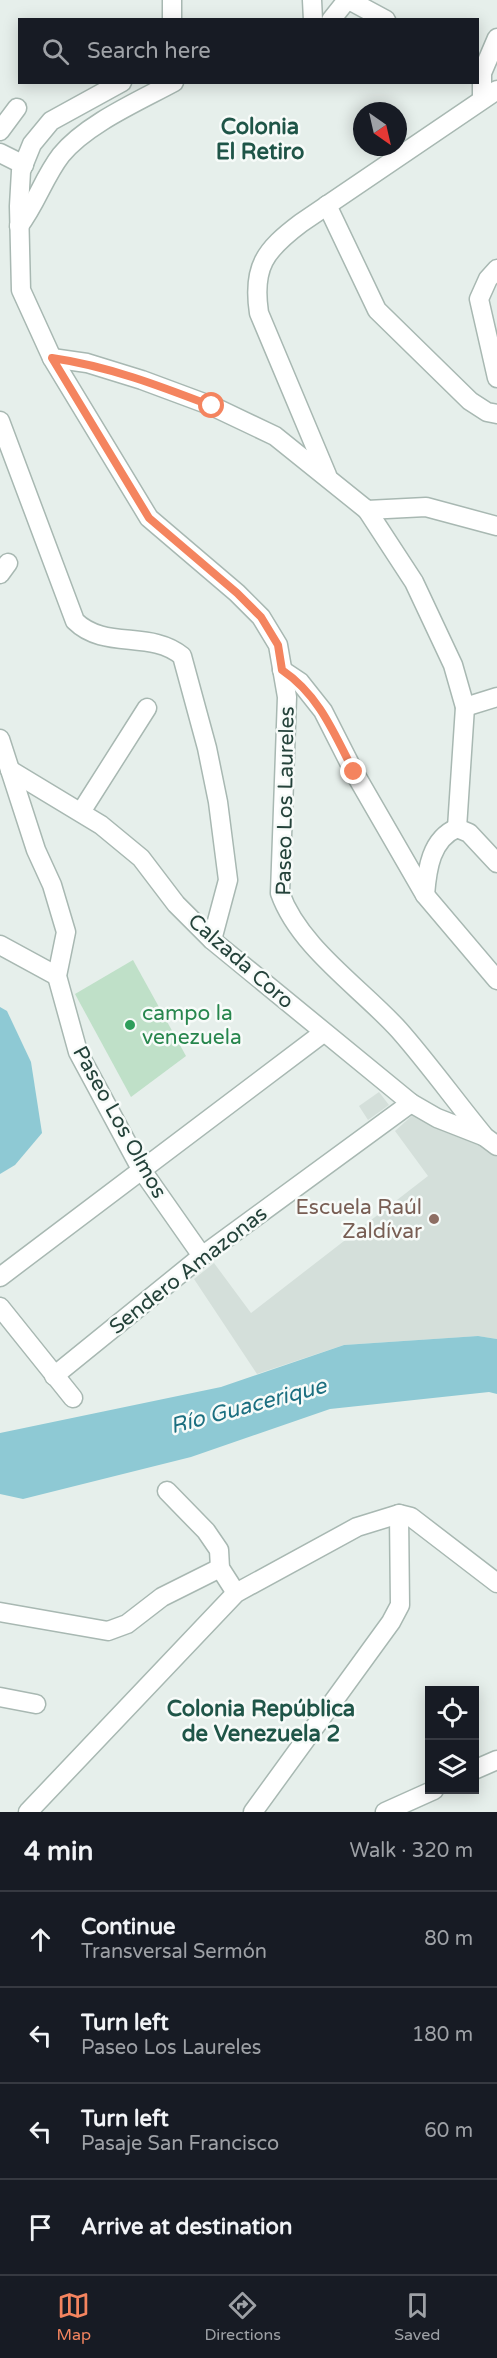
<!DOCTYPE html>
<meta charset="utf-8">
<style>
body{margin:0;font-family:"Varela Round",sans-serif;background:#20242c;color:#f1f3f6}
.controls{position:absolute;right:18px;bottom:18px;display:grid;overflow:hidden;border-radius:0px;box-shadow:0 3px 15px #0003}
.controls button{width:54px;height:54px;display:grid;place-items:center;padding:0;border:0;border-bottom:2px solid #363941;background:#171b24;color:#f1f3f6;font:30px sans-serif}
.compass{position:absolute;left:353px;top:102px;width:54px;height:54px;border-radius:50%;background:#171b24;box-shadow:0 3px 15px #0003;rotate:146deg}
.stop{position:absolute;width:18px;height:18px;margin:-14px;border:4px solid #f4845f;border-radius:50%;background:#fff}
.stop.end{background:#f4845f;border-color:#fff;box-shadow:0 2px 6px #0008}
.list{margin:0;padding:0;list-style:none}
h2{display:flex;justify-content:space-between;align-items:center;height:78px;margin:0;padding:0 24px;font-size:26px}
h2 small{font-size:20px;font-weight:400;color:#9ea1a6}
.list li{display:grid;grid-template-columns:39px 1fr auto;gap:18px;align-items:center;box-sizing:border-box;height:96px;padding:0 24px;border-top:2px solid #363941}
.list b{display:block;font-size:22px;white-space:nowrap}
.list p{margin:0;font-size:20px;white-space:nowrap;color:#9ea1a6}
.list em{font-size:20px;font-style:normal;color:#9ea1a6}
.icon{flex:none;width:33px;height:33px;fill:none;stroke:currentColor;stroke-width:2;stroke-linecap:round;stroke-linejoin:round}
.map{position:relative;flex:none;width:497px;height:1812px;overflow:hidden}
.search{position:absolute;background:#171b24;box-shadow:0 3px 15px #0003;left:18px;right:18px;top:18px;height:66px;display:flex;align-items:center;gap:15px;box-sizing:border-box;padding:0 21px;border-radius:0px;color:#9ea1a6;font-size:22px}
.sheet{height:462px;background:#171b24}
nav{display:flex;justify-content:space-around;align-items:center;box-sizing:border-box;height:84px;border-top:2px solid #363941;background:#171b24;font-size:16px;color:#9ea1a6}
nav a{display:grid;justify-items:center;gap:3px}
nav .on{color:#f4845f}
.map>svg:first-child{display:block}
</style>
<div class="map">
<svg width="497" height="1812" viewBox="0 0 497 1812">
<rect width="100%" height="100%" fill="#e6efeb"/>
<g fill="#d4dfda">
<path d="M379 1092 389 1105 368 1120 359 1106Z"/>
<path d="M416 1112 442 1131 483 1147 497 1157V1339L478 1336 344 1345 257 1374 194 1279 214 1263 251 1313 428 1176 395 1131Z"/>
</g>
<path fill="#bfe0c8" d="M133 960 186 1056 131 1097 75 994Z"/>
<g fill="#8ec9d4">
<path d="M0 1007 7 1011 31 1062 42 1133 15 1165 0 1174Z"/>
<path d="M478 1336 497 1339V1394L489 1392 330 1409 191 1457 23 1499 0 1494V1433L221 1387 344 1345Z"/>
</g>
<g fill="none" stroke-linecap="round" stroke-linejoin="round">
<defs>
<g id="minor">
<path d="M312 0 313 20"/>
<path d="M349 0 386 20"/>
<path d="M172 20V0"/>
<path d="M331 20 347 0"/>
<path d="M122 82 51 121 32 144 21 171 19 206 21 290 52 358 149 518 237 593 261 617 278 645 287 697 280 893C299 947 361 988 399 1030 429 1064 456 1102 485 1137L497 1146"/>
<path d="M482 99V73L497 38"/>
<path d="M0 131 17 108"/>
<path d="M0 153 24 165"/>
<path d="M327 205 377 310 470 401 487 412 497 414"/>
<path d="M19 226C36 204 44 177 61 155 86 124 139 101 174 82"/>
<path d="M497 269 488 279 479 299 497 378"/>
<path d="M52 358 87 363 142 380 212 406 275 436 367 510 426 507 497 526"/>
<path d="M0 421 75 621C104 650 151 630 182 656L207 748 218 802 228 880 212 940"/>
<path d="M327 475 259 313C252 267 265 250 301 223L497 90"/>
<path d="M367 510 414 582 453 665 465 707 457 828"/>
<path d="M0 574 8 563"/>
<path d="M282 670 300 682 323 711 354 772 425 895 497 980"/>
<path d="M465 707 497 697"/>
<path d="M0 739 36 850 52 885 66 932 57 976 78 1052 141 1169 202 1256"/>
<path d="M10 770 101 825 141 858 176 904 212 940 411 1103 437 1118 483 1136"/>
<path d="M81 812 147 708"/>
<path d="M457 828 469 833 497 863"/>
<path d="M425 895C427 869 431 839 457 828"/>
<path d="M0 945 57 976"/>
<path d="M0 1277 323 1033"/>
<path d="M0 1307 73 1398"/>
<path d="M54 1376 202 1256 411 1103"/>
<path d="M167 1491 206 1531 219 1550 220 1568 236 1593"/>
<path d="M0 1612 108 1631 127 1624 162 1597 220 1568"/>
<path d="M0 1697 36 1704"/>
<path d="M474 1770 497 1760"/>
<path d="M28 1812 236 1593 357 1527 399 1514 411 1517 497 1583"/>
<path d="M253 1812 391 1622 400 1605 399 1514"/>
<path d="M385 1812 434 1790"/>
</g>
</defs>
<use href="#minor" stroke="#a8b8b2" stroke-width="21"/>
<use href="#minor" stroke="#fff" stroke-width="18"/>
</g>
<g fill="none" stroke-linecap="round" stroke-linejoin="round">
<path stroke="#f4845f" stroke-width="8" d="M212 406C160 386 108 366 52 358L149 518 237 593 261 617 278 645 282 670C319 695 334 733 354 772"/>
</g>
<circle fill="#2e9e5b" stroke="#f7fbf9" stroke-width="2" cx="130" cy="1025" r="6"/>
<circle fill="#8d6e63" stroke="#f7fbf9" stroke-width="2" cx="434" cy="1219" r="6"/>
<g text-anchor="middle" stroke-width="5" stroke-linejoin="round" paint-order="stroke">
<g font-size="21" fill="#24423a" stroke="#f7fbf9">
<text transform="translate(285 801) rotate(-89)" y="7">Paseo Los Laureles</text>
<text transform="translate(241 961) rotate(41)" y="7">Calzada Coro</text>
<text transform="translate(120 1122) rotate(61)" y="7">Paseo Los Olmos</text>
<text transform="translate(188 1270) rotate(-38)" y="7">Sendero Amazonas</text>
</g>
<g font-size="21" fill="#27864d" stroke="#f7fbf9" text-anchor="start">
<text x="142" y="1020">campo la<tspan x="142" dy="24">venezuela</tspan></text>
</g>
<g font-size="21" fill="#785e54" stroke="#f7fbf9" text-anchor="end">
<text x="422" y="1214">Escuela Raúl<tspan x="422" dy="24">Zaldívar</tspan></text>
</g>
<g font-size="22" font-weight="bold" fill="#1f5548" stroke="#f7fbf9">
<text x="260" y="134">Colonia<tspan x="260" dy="25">El Retiro</tspan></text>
<text x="261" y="1716">Colonia República<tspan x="261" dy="25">de Venezuela 2</tspan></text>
</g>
<g font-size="22" font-style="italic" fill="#1c6f80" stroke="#f7fbf9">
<text transform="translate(248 1405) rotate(-15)" y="8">Río Guacerique</text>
</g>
</g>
</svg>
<div class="controls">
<button><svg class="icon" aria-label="locate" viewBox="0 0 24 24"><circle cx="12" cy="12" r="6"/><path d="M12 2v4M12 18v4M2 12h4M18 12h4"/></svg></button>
<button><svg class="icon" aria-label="layers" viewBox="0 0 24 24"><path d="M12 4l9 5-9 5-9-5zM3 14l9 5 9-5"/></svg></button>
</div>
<svg class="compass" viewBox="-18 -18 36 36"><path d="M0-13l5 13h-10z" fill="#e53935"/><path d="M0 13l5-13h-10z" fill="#9ea1a6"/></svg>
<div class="stop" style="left:212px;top:406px"></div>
<div class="stop end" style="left:354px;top:772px"></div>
<div class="search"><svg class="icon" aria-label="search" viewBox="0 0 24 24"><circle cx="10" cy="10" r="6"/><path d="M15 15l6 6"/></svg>Search here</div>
</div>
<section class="sheet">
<h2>4 min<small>Walk · 320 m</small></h2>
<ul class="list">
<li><svg class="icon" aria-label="ahead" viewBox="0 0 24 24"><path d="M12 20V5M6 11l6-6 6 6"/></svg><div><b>Continue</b><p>Transversal Sermón</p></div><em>80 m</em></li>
<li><svg class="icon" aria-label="left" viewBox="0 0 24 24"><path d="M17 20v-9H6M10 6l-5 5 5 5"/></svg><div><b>Turn left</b><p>Paseo Los Laureles</p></div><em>180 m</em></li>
<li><svg class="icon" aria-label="left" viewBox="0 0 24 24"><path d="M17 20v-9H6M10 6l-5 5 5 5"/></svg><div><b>Turn left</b><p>Pasaje San Francisco</p></div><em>60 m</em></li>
<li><svg class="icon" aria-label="arrive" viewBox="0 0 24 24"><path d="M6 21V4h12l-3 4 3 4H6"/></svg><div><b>Arrive at destination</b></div></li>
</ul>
</section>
<nav>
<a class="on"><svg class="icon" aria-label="map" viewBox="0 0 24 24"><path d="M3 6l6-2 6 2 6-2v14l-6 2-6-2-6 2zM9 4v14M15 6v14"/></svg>Map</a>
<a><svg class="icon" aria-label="directions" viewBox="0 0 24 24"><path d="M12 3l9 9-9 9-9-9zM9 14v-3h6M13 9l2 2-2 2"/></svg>Directions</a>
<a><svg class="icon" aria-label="saved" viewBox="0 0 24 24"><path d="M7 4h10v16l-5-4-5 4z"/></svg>Saved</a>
</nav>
